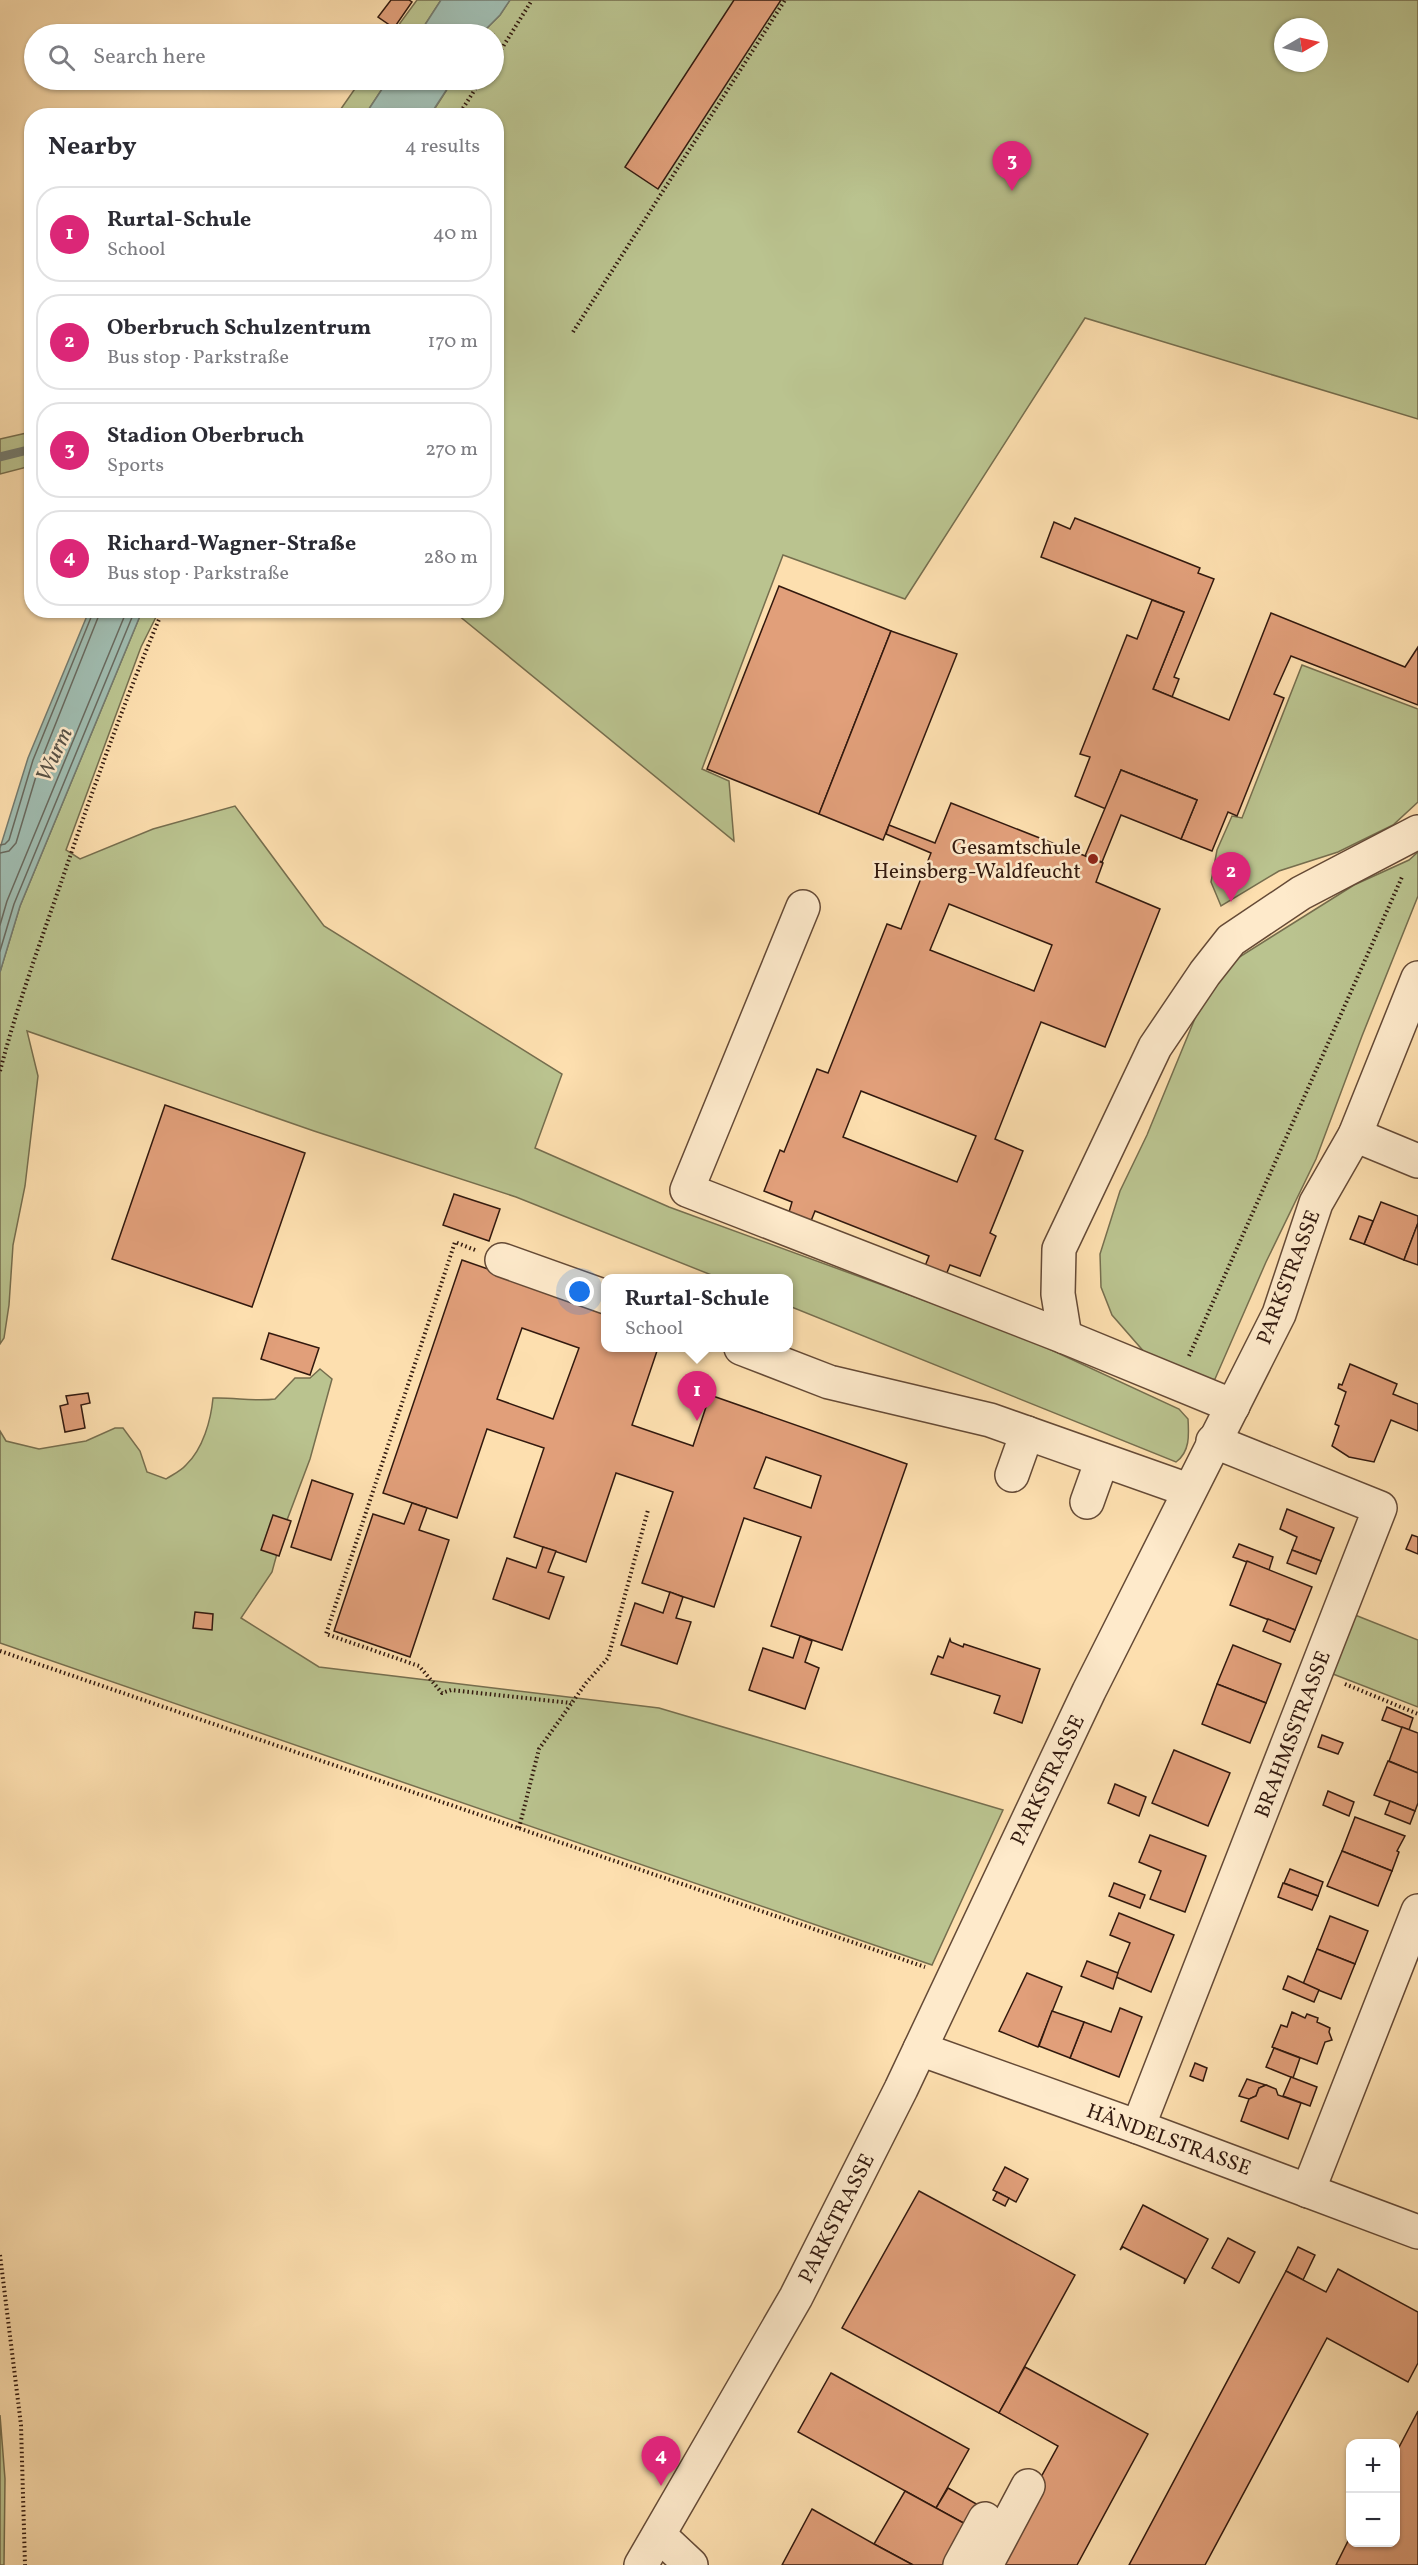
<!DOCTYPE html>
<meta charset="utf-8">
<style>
body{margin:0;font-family:Vollkorn,serif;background:#f7f7f7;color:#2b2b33}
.controls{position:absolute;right:18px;bottom:18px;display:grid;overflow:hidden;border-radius:12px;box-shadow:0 2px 4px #0004}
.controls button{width:54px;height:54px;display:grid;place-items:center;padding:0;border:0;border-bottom:2px solid #e1e1e2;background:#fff;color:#2b2b33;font:30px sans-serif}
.compass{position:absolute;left:1274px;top:18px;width:54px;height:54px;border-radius:50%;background:#fff;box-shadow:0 2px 4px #0004;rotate:81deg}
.you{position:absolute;left:580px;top:1292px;width:21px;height:21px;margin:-15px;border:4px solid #fff;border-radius:50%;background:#1a73e8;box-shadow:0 0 0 9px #1a73e833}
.badge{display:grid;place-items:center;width:39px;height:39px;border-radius:50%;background:#db2777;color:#fff;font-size:20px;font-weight:700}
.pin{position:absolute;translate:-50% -50px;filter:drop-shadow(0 2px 3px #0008)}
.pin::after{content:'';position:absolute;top:32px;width:21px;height:18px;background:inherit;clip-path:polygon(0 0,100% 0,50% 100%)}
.popup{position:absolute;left:601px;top:1274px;width:192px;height:78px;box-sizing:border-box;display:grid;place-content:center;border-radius:12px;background:#fff;filter:drop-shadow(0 2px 4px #0005);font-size:20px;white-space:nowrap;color:#7c7c81}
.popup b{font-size:22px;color:#2b2b33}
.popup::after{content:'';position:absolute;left:50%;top:100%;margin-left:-12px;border:12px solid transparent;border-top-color:#fff}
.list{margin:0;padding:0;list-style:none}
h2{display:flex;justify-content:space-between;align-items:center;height:78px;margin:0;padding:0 24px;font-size:26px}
h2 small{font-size:20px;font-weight:400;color:#7c7c81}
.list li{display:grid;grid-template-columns:39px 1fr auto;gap:18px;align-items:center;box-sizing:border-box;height:96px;margin:0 12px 12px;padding:0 12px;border:2px solid #e1e1e2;border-radius:24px}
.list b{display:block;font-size:22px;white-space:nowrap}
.list p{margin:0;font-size:20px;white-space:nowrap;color:#7c7c81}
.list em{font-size:20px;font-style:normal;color:#7c7c81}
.icon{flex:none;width:33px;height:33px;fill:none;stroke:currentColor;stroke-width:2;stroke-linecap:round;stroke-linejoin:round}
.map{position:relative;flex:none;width:1418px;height:2565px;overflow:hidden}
.search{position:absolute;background:#fff;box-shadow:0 2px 4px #0004;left:24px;top:24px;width:480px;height:66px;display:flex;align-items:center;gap:15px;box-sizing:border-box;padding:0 21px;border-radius:33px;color:#7c7c81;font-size:22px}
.panel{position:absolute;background:#fff;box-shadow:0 2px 4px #0004;left:24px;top:108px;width:480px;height:510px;border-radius:24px}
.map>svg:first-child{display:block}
</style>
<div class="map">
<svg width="1418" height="2565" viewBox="0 0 1418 2565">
<rect width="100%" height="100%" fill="#fddfaf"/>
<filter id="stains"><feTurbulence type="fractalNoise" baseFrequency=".00333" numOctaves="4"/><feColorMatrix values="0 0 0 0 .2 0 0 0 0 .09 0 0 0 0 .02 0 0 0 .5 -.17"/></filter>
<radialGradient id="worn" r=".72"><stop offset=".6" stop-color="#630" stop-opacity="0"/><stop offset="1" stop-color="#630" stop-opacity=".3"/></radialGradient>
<g fill="#bac38f" stroke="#766e4e" stroke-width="1.5" fill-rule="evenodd">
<path d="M417 0H441L419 34H392Z"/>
<path d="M510 0H1418V419L1085 318 905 599 783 555 702 769 729 781 734 841 458 615 455 611 496 610V116H430L453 80H494V34H481L500 15ZM1283 27H1319V63H1283Z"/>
<path d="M361 80H388L365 115 336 116Z"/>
<path d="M31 432V466L0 474V439Z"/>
<path d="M142 611H159L141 647 66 850 80 859 153 829 235 806 324 926 562 1074 535 1148 669 1207 1019 1335 1179 1409 1188 1419C1189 1435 1190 1452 1176 1462L789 1306V1278H719L516 1197 314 1131 27 1031 38 1076 25 1186 13 1245 9 1305 4 1338 0 1344V972L20 906Z"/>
<path d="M1302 665 1418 709V802L1393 825 1338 852 1279 871 1221 906 1211 882 1217 850 1232 816 1242 818Z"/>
<path d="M1418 852V896L1362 1036 1316 1159 1266 1262 1215 1379 1204 1383 1153 1362 1112 1315 1101 1287 1100 1254 1120 1191 1147 1135 1205 994 1233 961 1354 885 1409 860Z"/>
<path d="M320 1369 332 1379 310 1459 284 1528 272 1572 241 1618 319 1667 659 1708 1003 1810 932 1965 0 1643V1431L6 1441 39 1449 86 1441 115 1428H123L140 1451 147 1472 166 1479C172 1475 181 1471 186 1465 203 1449 211 1420 213 1398 234 1397 254 1402 275 1399L295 1378H310Z"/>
<path d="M1355 1615 1418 1640V1707L1333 1674Z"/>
<path d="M0 2415 5 2479 4 2565H0Z"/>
</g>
<g fill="#a0bcb0" stroke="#747b6f" stroke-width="1.5">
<path d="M441 0H510L500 15 481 34H419Z"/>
<path d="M388 80H453L430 115H365Z"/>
<path d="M89 611H142L20 906 0 972V848L28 758Z"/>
</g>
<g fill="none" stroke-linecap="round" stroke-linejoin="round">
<g stroke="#696a5f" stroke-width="1.5">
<path d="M0 845 5 844 9 840 33 760 94 610"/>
<path d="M0 853 9 851 16 843 40 763 101 610"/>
<path d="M0 925 7 901 127 610"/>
<path d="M0 951 14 904 135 610"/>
</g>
<path stroke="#747b6f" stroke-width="9" d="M0 457 32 449"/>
</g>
<g fill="#e19f7a" stroke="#32190e" stroke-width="1.5" fill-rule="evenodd">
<path d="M391 0H409L412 2 394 28 378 17Z"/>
<path d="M734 0H781L658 189 625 167Z"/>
<path d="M1075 518 1200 568 1198 573 1214 579 1174 677 1179 679 1172 697 1153 689 1184 612 1041 557 1054 522 1070 529Z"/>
<path d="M779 586 891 631 819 814 707 769Z"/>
<path d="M1152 600 1184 612 1153 689 1229 720 1271 613 1405 667 1418 647V705L1291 656 1274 694 1284 698 1237 816 1228 812 1212 851 1181 839 1197 800 1121 770 1106 809 1075 796 1090 757 1080 754 1127 635 1137 639Z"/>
<path d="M891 631 957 654 883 840 819 814Z"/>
<path d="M1121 770 1197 800 1181 839 1121 815 1102 862 1085 856Z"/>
<path d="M951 803 1103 863 1096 882 1160 909 1105 1047 1041 1022 995 1139 1023 1151 990 1233 996 1236 980 1276 950 1265 946 1275 925 1266 929 1256 815 1211 811 1221 789 1212 792 1202 764 1191 780 1150 784 1152 817 1069 828 1073 887 924 901 929 931 853 886 834 889 825 935 843ZM949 904 1052 945 1034 991 930 950ZM861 1091 976 1136 957 1182 843 1137Z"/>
<path d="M165 1105 305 1153 252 1307 112 1259Z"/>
<path d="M454 1194 500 1209 489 1241 443 1225Z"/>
<path d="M1381 1202 1418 1216V1223L1404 1260 1364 1244Z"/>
<path d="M1359 1216 1373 1221 1364 1244 1350 1239Z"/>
<path d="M1418 1223V1265L1404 1260Z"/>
<path d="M462 1260 606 1310V1348H658L632 1425 693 1446 710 1395 907 1464 842 1650 771 1626 801 1537 744 1518 714 1607 642 1583 673 1492 616 1473 586 1562 514 1537 544 1448 487 1429 457 1518 383 1493ZM522 1328 579 1348 553 1419 497 1399ZM766 1457 821 1476 811 1508 754 1488Z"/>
<path d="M269 1333 319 1348 310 1375 261 1359Z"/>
<path d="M1350 1364 1397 1384 1393 1394 1418 1404V1431L1391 1420 1374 1462 1349 1457 1332 1446 1339 1426 1335 1424 1346 1392 1338 1388 1339 1384 1342 1385Z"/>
<path d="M88 1393 90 1403 81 1405 85 1428 65 1432 60 1406 68 1404 66 1396Z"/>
<path d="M312 1480 353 1494 331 1560 291 1547Z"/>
<path d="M412 1503 427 1508 419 1530 449 1540 410 1657 334 1631 373 1514 404 1524Z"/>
<path d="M1287 1509 1334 1528 1321 1561 1292 1550 1297 1537 1280 1529Z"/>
<path d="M273 1515 291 1521 279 1556 261 1550Z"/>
<path d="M1412 1535 1418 1537V1554L1406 1549Z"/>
<path d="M1239 1544 1273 1557 1269 1570 1233 1557Z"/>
<path d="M543 1547 556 1551 548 1572 564 1577 549 1619 493 1599 507 1558 536 1568Z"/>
<path d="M1292 1550 1321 1561 1316 1574 1287 1563Z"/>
<path d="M1247 1561 1312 1587 1295 1630 1230 1605Z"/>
<path d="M670 1592 683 1597 676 1618 691 1622 677 1664 621 1645 635 1603 663 1613Z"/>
<path d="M195 1612 213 1614 212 1630 193 1628Z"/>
<path d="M1268 1619 1295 1630 1290 1642 1263 1631Z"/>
<path d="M800 1636 812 1641 805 1662 819 1668 805 1709 749 1690 763 1648 793 1658Z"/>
<path d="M950 1639 951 1642 963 1647 964 1644 1040 1669 1022 1723 994 1713 1000 1696 931 1674 938 1656 943 1658Z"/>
<path d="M1233 1645 1281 1664 1266 1703 1217 1684Z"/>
<path d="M1217 1684 1266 1703 1250 1743 1202 1724Z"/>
<path d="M1387 1707 1413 1718 1409 1730 1382 1720Z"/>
<path d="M1402 1727 1418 1733V1773L1389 1761Z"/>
<path d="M1322 1735 1343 1743 1338 1754 1318 1747Z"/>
<path d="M1174 1750 1230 1773 1208 1826 1152 1803Z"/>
<path d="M1388 1761 1418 1773V1803L1415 1811 1374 1795Z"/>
<path d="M1115 1784 1146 1797 1139 1816 1108 1803Z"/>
<path d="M1328 1791 1354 1802 1349 1816 1323 1805Z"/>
<path d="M1390 1801 1415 1811 1410 1824 1385 1814Z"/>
<path d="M1355 1817 1405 1836 1397 1851 1399 1852 1392 1871 1342 1851Z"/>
<path d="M1150 1835 1206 1856 1185 1912 1150 1899 1161 1871 1139 1862Z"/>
<path d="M1342 1851 1392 1871 1378 1906 1327 1886Z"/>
<path d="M1290 1869 1323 1882 1318 1896 1284 1883Z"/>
<path d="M1114 1883 1145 1895 1140 1908 1109 1896Z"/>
<path d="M1283 1883 1318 1896 1312 1910 1278 1897Z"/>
<path d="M1119 1913 1174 1935 1151 1992 1116 1977 1130 1943 1110 1935Z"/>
<path d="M1330 1916 1368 1931 1355 1964 1317 1949Z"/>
<path d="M1317 1949 1355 1964 1341 1999 1303 1984Z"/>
<path d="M1087 1961 1118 1973 1113 1989 1081 1976Z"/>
<path d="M1027 1973 1062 1987 1038 2047 999 2031Z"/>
<path d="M1288 1976 1319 1990 1314 2002 1283 1989Z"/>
<path d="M1120 2008 1142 2017 1119 2077 1070 2058 1084 2022 1111 2032Z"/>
<path d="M1052 2011 1084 2022 1070 2058 1039 2046Z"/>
<path d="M1292 2012 1305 2018 1307 2014 1318 2018 1317 2022 1330 2028 1329 2032 1332 2040 1325 2042 1317 2064 1272 2047 1281 2025 1287 2027Z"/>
<path d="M1274 2048 1300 2058 1293 2078 1266 2067Z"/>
<path d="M1195 2063 1207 2068 1203 2081 1190 2076Z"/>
<path d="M1291 2077 1317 2087 1310 2106 1283 2096Z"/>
<path d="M1247 2079 1266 2085 1259 2088 1256 2096 1249 2099 1239 2096Z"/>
<path d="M1266 2085 1276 2089 1278 2095 1301 2103 1288 2139 1241 2121 1249 2099 1256 2096 1259 2088Z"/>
<path d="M1005 2167 1028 2179 1016 2202 993 2190Z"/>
<path d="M919 2191 1075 2275 999 2413 842 2328Z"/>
<path d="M997 2192 1009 2198 1005 2206 993 2200Z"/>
<path d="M1143 2205 1208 2239 1184 2284 1185 2279 1123 2247 1120 2250Z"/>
<path d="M1228 2238 1255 2252 1239 2283 1212 2268Z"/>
<path d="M1298 2247 1315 2255 1303 2280 1286 2271Z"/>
<path d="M1338 2269 1418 2312V2363L1408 2382 1327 2338 1205 2565H1129L1286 2271 1326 2292Z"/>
<path d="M1025 2367 1148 2434 1077 2565H1002L995 2561 1058 2446 999 2413Z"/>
<path d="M831 2373 969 2449 936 2508 798 2432Z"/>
<path d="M1418 2411V2565H1336L1350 2537V2542H1396V2453Z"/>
<path d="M948 2488 980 2506 969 2526 936 2508Z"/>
<path d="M905 2491 969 2526 947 2565H913L874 2544Z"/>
<path d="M812 2509 874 2544 913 2565H782Z"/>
</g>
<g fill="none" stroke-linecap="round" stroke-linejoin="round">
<defs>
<g id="minor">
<path d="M803 907 687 1190 1065 1337 1233 1406"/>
<path d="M1355 1135 1418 1161"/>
<path d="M502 1260 606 1297"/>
<path d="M1065 1337 1058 1294 1059 1249 1155 1047 1205 973 1231 940 1301 893 1418 832"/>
<path d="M741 1348 829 1382 990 1420 1188 1490"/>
<path d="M1012 1475 1027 1433"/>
<path d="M1087 1502 1102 1460"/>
<path d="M920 2049 1138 2127 1418 2232"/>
<path d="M1138 2127 1380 1508 1213 1441"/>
<path d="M1308 2191 1418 1911"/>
<path d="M659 2535 691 2565"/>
<path d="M641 2565 796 2297 901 2089 1089 1691 1279 1314 1316 1203 1355 1135 1418 978"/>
<path d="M960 2565 985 2519"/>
<path d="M986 2565 1028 2486"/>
</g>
</defs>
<use href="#minor" stroke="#654a36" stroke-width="36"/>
<g stroke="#32190e" stroke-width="4" stroke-dasharray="1.5 3" stroke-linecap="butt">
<path d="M494 61 532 0"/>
<path d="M458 116 481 80"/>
<path d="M573 332 785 0"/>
<path d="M0 1071C17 1006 40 943 62 880 93 789 125 699 163 610"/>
<path d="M475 1250 455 1242 326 1634 419 1666 442 1693 451 1690 571 1703"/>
<path d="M1189 1356 1402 877"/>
<path d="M0 1651 925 1967"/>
<path d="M1345 1684 1418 1714"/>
<path d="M519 1828 539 1749 586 1683 608 1658 648 1510"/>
<path d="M0 2255 21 2425 25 2565"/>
</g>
<use href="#minor" stroke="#feeacb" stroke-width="33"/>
</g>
<circle fill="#8f2418" stroke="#feeacb" stroke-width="2" cx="1093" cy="859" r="6"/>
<g text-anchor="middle" stroke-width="5" stroke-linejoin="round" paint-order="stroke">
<g font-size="21" fill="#32190e" stroke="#feeacb" text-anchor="end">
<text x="1081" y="854">Gesamtschule<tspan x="1081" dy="24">Heinsberg-Waldfeucht</tspan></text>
</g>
<g font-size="21" fill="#32190e" stroke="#feeacb">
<text transform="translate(1288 1277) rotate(-69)" y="7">PARKSTRASSE</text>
<text transform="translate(1292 1734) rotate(-69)" y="7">BRAHMSSTRASSE</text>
<text transform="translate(1047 1780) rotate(-64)" y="7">PARKSTRASSE</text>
<text transform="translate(1169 2139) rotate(20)" y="7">HÄNDELSTRASSE</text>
<text transform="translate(836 2218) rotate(-63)" y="7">PARKSTRASSE</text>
</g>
<g font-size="22" font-style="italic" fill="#585247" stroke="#feeacb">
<text transform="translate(53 754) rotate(-65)" y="8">Wurm</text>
</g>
</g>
<rect width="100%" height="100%" filter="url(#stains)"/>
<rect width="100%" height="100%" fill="url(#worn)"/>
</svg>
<div class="controls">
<button>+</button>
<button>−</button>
</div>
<svg class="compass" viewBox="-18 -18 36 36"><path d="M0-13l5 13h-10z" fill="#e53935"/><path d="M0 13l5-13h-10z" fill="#7c7c81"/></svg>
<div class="you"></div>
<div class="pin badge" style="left:697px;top:1421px">1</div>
<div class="popup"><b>Rurtal-Schule</b>School</div>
<div class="pin badge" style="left:1231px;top:902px">2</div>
<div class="pin badge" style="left:1012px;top:191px">3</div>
<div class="pin badge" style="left:661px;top:2486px">4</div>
<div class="search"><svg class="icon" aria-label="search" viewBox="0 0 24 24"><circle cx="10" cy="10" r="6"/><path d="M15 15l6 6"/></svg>Search here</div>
<section class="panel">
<h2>Nearby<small>4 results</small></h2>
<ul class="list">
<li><span class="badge">1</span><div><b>Rurtal-Schule</b><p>School</p></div><em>40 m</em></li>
<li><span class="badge">2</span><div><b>Oberbruch Schulzentrum</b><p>Bus stop · Parkstraße</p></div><em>170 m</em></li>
<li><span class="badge">3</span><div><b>Stadion Oberbruch</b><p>Sports</p></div><em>270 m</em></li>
<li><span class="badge">4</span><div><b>Richard-Wagner-Straße</b><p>Bus stop · Parkstraße</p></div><em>280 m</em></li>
</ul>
</section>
</div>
